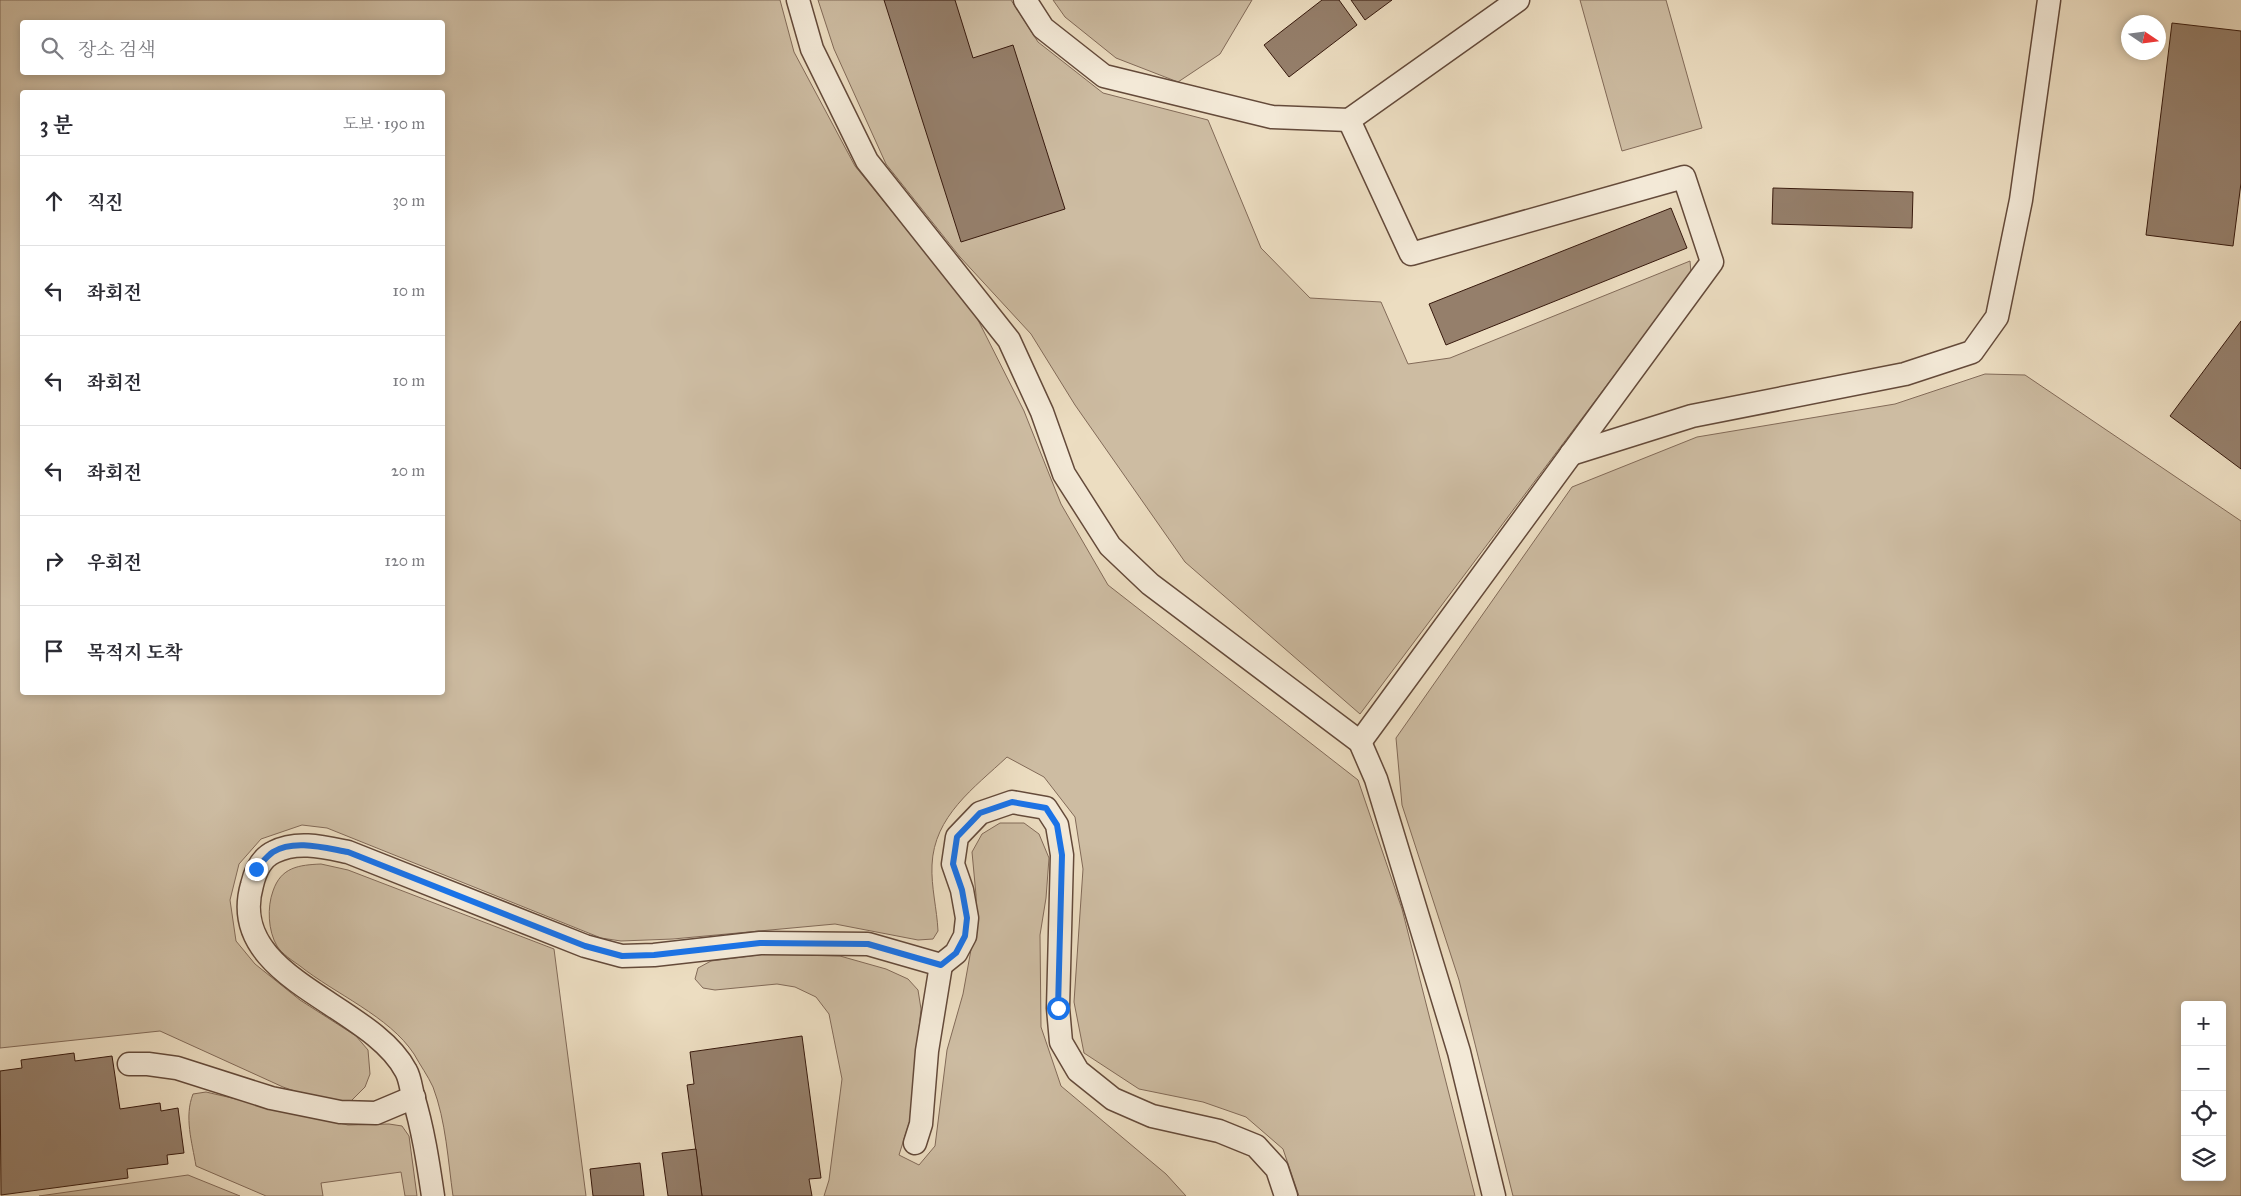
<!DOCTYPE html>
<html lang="ko">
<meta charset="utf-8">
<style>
body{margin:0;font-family:"IM FELL Great Primer","Noto Serif KR",serif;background:#f2f2f3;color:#2b2b33}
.controls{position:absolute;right:15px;bottom:15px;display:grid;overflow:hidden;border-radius:5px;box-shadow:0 2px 8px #0003}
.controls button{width:45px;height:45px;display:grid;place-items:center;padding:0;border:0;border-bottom:1px solid #e1e1e2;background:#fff;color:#2b2b33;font:25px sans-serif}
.compass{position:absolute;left:2121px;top:15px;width:45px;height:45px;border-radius:50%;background:#fff;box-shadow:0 2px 8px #0003;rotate:103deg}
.stop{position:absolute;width:15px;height:15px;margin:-11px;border:4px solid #1a73e8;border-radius:50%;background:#fff}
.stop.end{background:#1a73e8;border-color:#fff;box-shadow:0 1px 5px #0008}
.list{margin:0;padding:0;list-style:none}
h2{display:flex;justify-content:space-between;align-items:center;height:65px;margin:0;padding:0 20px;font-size:21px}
h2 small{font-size:16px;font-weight:400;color:#7c7c81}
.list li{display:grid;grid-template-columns:32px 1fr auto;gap:15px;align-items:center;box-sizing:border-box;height:90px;padding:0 20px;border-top:1px solid #e1e1e2}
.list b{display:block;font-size:19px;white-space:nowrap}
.list em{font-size:16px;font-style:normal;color:#7c7c81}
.icon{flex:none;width:28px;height:28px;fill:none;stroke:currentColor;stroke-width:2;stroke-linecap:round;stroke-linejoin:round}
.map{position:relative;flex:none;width:2241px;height:1196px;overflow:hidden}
.search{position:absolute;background:#fff;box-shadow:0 2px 8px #0003;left:20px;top:20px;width:425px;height:55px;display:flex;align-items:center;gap:12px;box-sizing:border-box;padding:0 18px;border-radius:5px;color:#7c7c81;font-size:19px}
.panel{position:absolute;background:#fff;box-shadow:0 2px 8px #0003;left:20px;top:90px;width:425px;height:605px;border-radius:5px}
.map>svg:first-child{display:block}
</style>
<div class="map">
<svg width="2241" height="1196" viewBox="0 0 2241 1196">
<rect width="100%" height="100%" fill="#ecddc1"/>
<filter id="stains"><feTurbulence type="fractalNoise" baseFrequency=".004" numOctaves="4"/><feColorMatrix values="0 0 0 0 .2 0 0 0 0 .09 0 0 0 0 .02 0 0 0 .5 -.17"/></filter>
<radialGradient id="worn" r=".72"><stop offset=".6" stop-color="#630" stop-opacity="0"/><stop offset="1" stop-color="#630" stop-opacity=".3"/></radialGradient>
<g fill="#cdbca2" stroke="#826a58" fill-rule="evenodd">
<path d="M0 0H780L794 52 855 166 975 314 1024 411 1061 504 1108 585 1358 780 1402 909 1475 1196H1299L1283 1149 1246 1117 1203 1102 1139 1089 1084 1053 1074 1002 1083 869 1075 817 1044 777 1007 757C974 788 934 816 932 865 931 887 937 909 938 931L933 939 918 940 835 924 673 939 621 941 601 938 327 828 302 825 261 839 239 864 230 900 236 941 255 964 300 1000 356 1036 368 1050 370 1074 365 1087 351 1101 326 1102 283 1087 160 1031 0 1048ZM22 22H442V72H22ZM22 92H442V692H22Z"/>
<path d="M818 0H1011L1038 42 1103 93 1208 120 1261 248 1310 298 1381 302 1408 364 1450 358 1690 261 1691 273 1360 714 1185 562 1075 405 1031 334 960 257 886 164 834 49Z"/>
<path d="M1053 0H1252L1220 54 1178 82 1116 58 1065 17Z"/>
<path d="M1580 0H1666L1702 128 1622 151Z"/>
<path d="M1985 374 2025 375 2241 521V1196H1513L1459 980 1402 805 1396 738 1572 487 1697 437 1895 404ZM2185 1005H2222V1177H2185Z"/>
<path d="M1000 823H1024L1039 834 1049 858 1046 898 1040 935 1041 1027 1061 1086 1166 1174 1186 1196H824L829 1180 842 1079 829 1014 816 997 795 987 777 984 715 990 703 988 695 979 698 968 711 961 766 954 840 956 886 969 908 979 918 990 921 1009 910 1120 899 1155 919 1165 935 1146 947 1050 963 994 976 922V895L972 852 982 834Z"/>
<path d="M321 864 348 870 554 949 586 1196H453C448 1161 446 1121 433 1087 428 1076 420 1065 414 1054 389 1016 335 994 300 966 293 961 282 954 277 946 268 931 267 907 273 891 281 867 299 865 321 864Z"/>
<path d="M206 1092 348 1125 389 1124 402 1126 409 1136 417 1196H405L401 1172 321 1183 323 1196H266L196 1166C192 1142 184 1117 193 1094Z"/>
<path d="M188 1175 240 1196H39Z"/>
</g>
<g fill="#957f6b" stroke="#37190d">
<path d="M884 0H955L973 58 1013 45 1065 209 961 242Z"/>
<path d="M1322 0H1339L1357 25 1289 77 1264 45Z"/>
<path d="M1351 0H1392L1365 20Z"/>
<path d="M2172 23 2241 31V183L2233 246 2146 235Z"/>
<path d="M1773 188 1913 192 1912 228 1772 224Z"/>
<path d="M1671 208 1687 248 1446 345 1429 304Z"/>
<path d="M2241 321V469L2170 416Z"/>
<path d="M802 1036 821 1178 809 1179 812 1196H702L687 1085 694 1084 690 1052Z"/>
<path d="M74 1053 75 1061 112 1056 120 1109 160 1103 161 1111 178 1108 184 1153 167 1155 168 1164 127 1169 128 1178 1 1195 0 1071 22 1068 21 1060Z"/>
<path d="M696 1149 702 1196H668L662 1153Z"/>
<path d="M640 1163 644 1196H593L590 1169Z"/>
</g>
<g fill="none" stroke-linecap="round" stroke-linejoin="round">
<defs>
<g id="lane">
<path d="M798 0 812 49 867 161 1009 340 1042 412 1064 474 1110 546 1150 584 1360 742 1376 779 1459 1052 1494 1196"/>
<path d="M1025 0 1043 28 1104 76 1272 117 1349 120"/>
<path d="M1571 454 1692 416 1905 374 1972 352 1997 317 2021 200 2049 0"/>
<path d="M1360 742 1712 262 1684 177 1411 254 1349 120 1518 0"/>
<path d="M129 1064H148L177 1068 271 1098 340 1112 376 1113 414 1097"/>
<path d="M915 1143 921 1124 927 1051 941 965"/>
<path d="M433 1196C428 1162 423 1129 413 1096 411 1088 410 1078 406 1071 371 1003 225 979 252 885 255 872 261 858 274 852 297 840 324 847 348 852L585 946 622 956 654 955 760 943 868 944 941 965 956 953 965 936 967 918 962 890 953 864 957 837 980 813 1012 802 1046 808 1057 825 1062 855 1058 1008 1061 1042 1078 1071 1113 1099 1152 1116 1219 1131 1256 1146 1277 1169 1286 1196"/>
</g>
</defs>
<use href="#lane" stroke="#644a3a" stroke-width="25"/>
<use href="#lane" stroke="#f3e9d7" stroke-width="22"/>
</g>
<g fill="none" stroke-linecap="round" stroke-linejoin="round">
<path stroke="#1a73e8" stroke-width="6" d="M256 869C261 864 267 856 273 852 294 839 325 848 348 852L585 946 622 956 654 955 760 943 868 944 941 965 956 953 965 936 967 918 962 890 953 864 957 837 980 813 1012 802 1046 808 1057 825 1062 855 1058 1008"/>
</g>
<rect width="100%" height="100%" filter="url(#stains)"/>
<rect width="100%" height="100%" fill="url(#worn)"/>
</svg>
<div class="controls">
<button>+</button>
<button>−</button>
<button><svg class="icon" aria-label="locate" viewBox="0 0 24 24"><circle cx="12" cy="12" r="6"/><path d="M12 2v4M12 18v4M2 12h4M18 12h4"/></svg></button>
<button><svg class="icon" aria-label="layers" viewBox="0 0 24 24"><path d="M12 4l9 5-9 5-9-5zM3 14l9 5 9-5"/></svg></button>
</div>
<svg class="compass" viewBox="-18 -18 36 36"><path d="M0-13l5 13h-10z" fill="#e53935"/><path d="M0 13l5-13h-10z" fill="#7c7c81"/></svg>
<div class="stop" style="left:1058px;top:1008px"></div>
<div class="stop end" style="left:256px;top:869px"></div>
<div class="search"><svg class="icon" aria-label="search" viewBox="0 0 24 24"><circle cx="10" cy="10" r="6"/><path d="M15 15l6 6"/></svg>장소 검색</div>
<section class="panel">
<h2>3 분<small>도보 · 190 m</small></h2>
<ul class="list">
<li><svg class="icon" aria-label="ahead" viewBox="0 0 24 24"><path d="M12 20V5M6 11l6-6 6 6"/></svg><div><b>직진</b></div><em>30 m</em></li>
<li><svg class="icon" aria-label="left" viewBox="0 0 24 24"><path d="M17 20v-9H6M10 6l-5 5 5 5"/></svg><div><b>좌회전</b></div><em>10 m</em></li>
<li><svg class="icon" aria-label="left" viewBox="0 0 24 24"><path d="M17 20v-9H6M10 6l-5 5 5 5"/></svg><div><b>좌회전</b></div><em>10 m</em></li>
<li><svg class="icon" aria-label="left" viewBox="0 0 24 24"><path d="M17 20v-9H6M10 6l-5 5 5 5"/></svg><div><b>좌회전</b></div><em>20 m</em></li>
<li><svg class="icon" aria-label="right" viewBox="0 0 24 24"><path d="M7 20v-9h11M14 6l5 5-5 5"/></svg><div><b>우회전</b></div><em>120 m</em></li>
<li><svg class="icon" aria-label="arrive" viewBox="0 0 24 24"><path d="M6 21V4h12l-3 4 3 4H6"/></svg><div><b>목적지 도착</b></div></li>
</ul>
</section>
</div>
